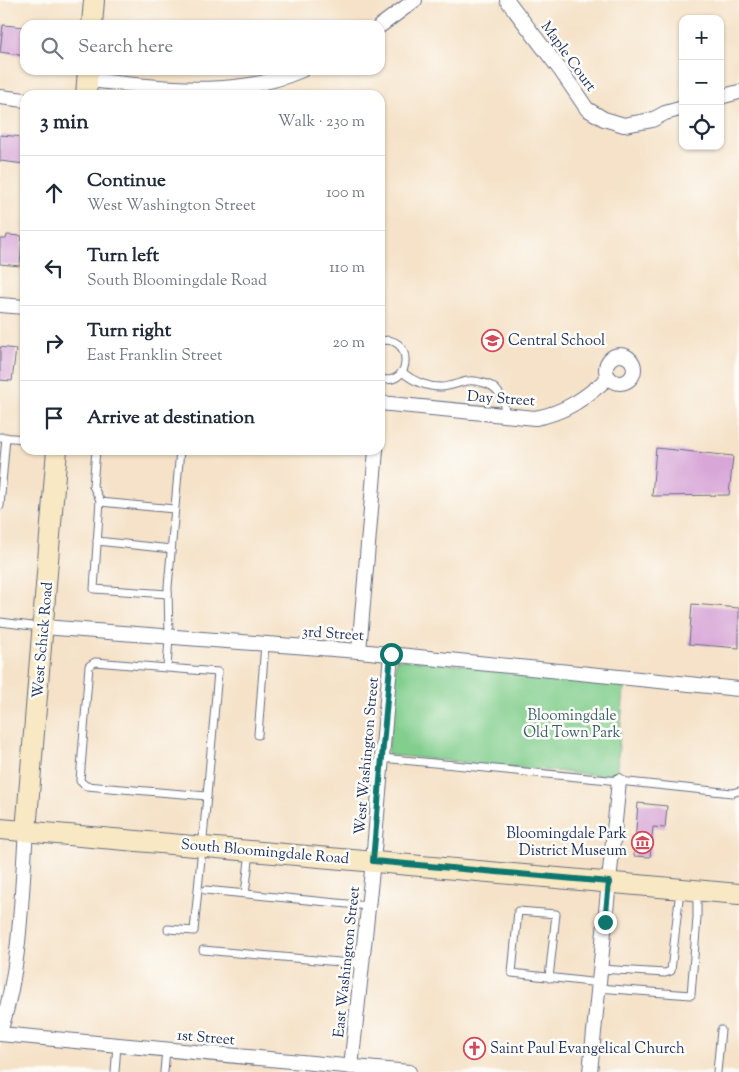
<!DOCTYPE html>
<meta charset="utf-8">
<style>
body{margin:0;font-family:"Sorts Mill Goudy",serif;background:#f2f2f3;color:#1f2937}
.controls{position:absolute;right:15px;top:15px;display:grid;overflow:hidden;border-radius:10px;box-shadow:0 1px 4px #0004}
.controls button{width:45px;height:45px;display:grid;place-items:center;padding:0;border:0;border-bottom:1px solid #e0e1e3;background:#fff;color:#1f2937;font:25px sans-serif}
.stop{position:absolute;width:15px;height:15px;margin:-11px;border:4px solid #0f766e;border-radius:50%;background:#fff}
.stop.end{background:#0f766e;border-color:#fff;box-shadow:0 1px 5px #0008}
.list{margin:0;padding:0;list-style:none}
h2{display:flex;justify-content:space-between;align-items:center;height:65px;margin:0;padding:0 20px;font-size:21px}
h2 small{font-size:16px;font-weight:400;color:#747a83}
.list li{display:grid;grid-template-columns:32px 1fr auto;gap:15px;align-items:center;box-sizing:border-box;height:75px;padding:0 20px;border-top:1px solid #e0e1e3}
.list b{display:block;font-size:19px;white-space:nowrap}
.list p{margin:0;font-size:16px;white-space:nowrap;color:#747a83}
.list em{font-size:16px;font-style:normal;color:#747a83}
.icon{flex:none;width:28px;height:28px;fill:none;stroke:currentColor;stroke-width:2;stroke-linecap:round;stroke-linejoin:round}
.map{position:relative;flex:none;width:739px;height:1072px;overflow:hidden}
.search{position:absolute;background:#fff;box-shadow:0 1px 4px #0004;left:20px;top:20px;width:365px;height:55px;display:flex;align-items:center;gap:12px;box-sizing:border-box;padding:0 18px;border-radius:15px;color:#747a83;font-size:19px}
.panel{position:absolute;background:#fff;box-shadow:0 1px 4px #0004;left:20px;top:90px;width:365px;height:365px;border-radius:15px}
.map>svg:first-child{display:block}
</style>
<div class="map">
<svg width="739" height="1072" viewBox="0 0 739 1072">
<rect width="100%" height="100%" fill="#fdfcf7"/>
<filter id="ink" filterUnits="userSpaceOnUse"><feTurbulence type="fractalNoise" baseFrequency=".02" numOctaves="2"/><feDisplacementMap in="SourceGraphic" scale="10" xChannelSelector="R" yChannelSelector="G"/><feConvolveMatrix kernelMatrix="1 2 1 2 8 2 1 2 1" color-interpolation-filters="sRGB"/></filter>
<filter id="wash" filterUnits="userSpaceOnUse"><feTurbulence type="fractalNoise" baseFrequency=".0096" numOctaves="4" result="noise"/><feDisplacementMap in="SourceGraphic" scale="20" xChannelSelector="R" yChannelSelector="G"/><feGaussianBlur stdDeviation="1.12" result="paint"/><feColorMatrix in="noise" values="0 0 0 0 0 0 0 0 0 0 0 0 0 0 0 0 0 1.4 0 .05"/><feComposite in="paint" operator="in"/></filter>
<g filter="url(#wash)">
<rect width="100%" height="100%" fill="#f5e2c8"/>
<path fill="#81ce8d" stroke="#4e7e76" d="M396 659 625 679 616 777 388 755Z"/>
<g id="blocks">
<g fill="#d8a7d8">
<path d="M3 25 25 27V56L0 52Z"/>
<path d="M0 135 25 137V164L0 161Z"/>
<path d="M7 235 22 236 20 266 0 264V239H6Z"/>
<path d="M0 347 16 349 12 381 0 380Z"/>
<path d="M656 448 733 456 729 495 652 496Z"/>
<path d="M692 604 739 608V648L689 644Z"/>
<path d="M638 803 667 806 665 828 653 827 650 857 634 856Z"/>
</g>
</g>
</g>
<g filter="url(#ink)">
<use href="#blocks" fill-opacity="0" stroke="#676e83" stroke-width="1"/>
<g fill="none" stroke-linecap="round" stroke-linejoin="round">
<defs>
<g id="lane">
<path d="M380 341C413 333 414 387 380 379"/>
<path d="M402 372C413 381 426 387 441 387 450 387 460 382 468 381 472 380 476 381 480 382 499 385 503 398 506 415"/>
<path d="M380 399 382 380"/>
<path d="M0 437 25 439"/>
<path d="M96 450 93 486 100 500 94 589 168 594"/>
<path d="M100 502 174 509"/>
<path d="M0 506 6 437"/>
<path d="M97 541 171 549"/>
<path d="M0 622 40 627"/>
<path d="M167 668 218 672 207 796 86 786 80 781 89 666 95 662 167 668 169 637 168 587 180 450"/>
<path d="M258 735 265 644"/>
<path d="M382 758 619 781 732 793 739 791"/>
<path d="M205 890 368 906"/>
<path d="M245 894 250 852"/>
<path d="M168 929 194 931 207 796"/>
<path d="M203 950 362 964"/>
<path d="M600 969 665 973 671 971 680 890"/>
<path d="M549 978 556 914 518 911 512 973 599 983"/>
<path d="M598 988 691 995 697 918V891"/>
<path d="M115 1072 117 1045"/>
<path d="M164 1072 166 1049"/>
<path d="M717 1072 721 1030"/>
</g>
<g id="street">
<path d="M507 0 561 71 587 109 604 119 624 125 652 120 665 113 683 108"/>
<path d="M380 26 415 0"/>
<path d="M88 80C159 87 233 100 302 70"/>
<path d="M0 97 25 100"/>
<path d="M720 97 739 92"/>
<path d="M0 305 25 307"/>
<circle cx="620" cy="369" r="14"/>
<path d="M380 403 535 418C565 413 585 398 608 378"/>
<path d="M43 627 359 651 739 689"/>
<path d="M359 651 376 450"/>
<path d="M0 1032C21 968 21 898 26 831"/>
<path d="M0 1034 409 1072"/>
<path d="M351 1067 373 861 391 654"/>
<path d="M590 1072 619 781"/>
</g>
<g id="secondary">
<path d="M92 25 94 0"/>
<path d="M86 95 88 70"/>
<path d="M0 829 739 894"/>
<path d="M26 831 57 450"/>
</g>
</defs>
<use href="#lane" stroke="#676e83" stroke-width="9"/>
<use href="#street" stroke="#676e83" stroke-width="16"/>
<use href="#secondary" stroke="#676e83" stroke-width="22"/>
<use href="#lane" stroke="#fff" stroke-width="7"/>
<use href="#street" stroke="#fff" stroke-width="14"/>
<use href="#secondary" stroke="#f8e8c3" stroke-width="20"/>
</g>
</g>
<g fill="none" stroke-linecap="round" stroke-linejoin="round" filter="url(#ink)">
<path stroke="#0f766e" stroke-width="6" d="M391 654 373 861 609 882 605 922"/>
</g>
<defs>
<symbol id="school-ring" viewBox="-11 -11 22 22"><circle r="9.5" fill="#fdfcf7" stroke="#d1495b" stroke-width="1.5"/><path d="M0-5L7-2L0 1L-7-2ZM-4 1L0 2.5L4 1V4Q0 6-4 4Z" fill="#d1495b"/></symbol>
<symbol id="museum-ring" viewBox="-11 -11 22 22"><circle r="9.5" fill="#fdfcf7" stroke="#d1495b" stroke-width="1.5"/><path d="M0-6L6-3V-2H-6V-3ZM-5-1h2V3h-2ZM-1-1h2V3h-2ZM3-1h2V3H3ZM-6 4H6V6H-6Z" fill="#d1495b"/></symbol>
<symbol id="church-ring" viewBox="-11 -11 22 22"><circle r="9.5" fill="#fdfcf7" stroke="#d1495b" stroke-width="1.5"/><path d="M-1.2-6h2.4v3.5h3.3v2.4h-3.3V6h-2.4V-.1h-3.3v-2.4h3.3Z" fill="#d1495b"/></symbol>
</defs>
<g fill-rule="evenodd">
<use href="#school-ring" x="480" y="328" width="25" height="25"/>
<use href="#museum-ring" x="630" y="830" width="25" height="25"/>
<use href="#church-ring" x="462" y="1036" width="25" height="25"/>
</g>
<g text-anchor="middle" stroke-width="5" stroke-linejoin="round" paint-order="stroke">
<g font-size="15" fill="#1b2f5e" stroke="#fdfcf7">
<text transform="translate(569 56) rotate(54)" y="5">Maple Court</text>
<text transform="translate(501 398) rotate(4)" y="5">Day Street</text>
<text transform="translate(333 633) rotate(4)" y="5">3rd Street</text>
<text transform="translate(42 640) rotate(-85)" y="5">West Schick Road</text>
<text transform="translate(366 756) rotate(-85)" y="5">West Washington Street</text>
<text transform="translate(265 851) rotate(5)" y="5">South Bloomingdale Road</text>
<text transform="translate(346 962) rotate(-84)" y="5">East Washington Street</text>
<text transform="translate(206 1037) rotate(5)" y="5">1st Street</text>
</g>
<g font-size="15" fill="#1b2f5e" stroke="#fdfcf7" text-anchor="start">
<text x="508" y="345">Central School</text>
<text x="627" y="838" text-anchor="end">Bloomingdale Park<tspan x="627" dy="17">District Museum</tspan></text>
<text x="490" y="1053">Saint Paul Evangelical Church</text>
</g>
<g font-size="15" fill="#3a5f6c" stroke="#fdfcf7">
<text x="572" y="720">Bloomingdale<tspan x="572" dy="17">Old Town Park</tspan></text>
</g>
</g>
</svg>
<div class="controls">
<button>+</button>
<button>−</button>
<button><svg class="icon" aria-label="locate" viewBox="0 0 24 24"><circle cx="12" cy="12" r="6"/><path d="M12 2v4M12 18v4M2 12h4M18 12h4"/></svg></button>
</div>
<div class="stop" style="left:391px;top:654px"></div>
<div class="stop end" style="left:605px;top:922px"></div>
<div class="search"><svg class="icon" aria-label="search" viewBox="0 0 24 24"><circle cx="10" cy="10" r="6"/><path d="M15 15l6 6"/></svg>Search here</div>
<section class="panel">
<h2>3 min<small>Walk · 230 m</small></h2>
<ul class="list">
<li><svg class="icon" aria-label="ahead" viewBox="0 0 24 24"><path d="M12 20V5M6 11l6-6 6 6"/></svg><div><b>Continue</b><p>West Washington Street</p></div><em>100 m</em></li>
<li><svg class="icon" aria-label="left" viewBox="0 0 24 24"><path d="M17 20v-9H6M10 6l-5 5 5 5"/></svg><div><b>Turn left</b><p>South Bloomingdale Road</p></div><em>110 m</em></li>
<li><svg class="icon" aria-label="right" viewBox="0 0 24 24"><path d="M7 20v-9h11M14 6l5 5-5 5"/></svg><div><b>Turn right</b><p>East Franklin Street</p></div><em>20 m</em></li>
<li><svg class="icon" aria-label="arrive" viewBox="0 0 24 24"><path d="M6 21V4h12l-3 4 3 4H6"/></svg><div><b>Arrive at destination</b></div></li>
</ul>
</section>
</div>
